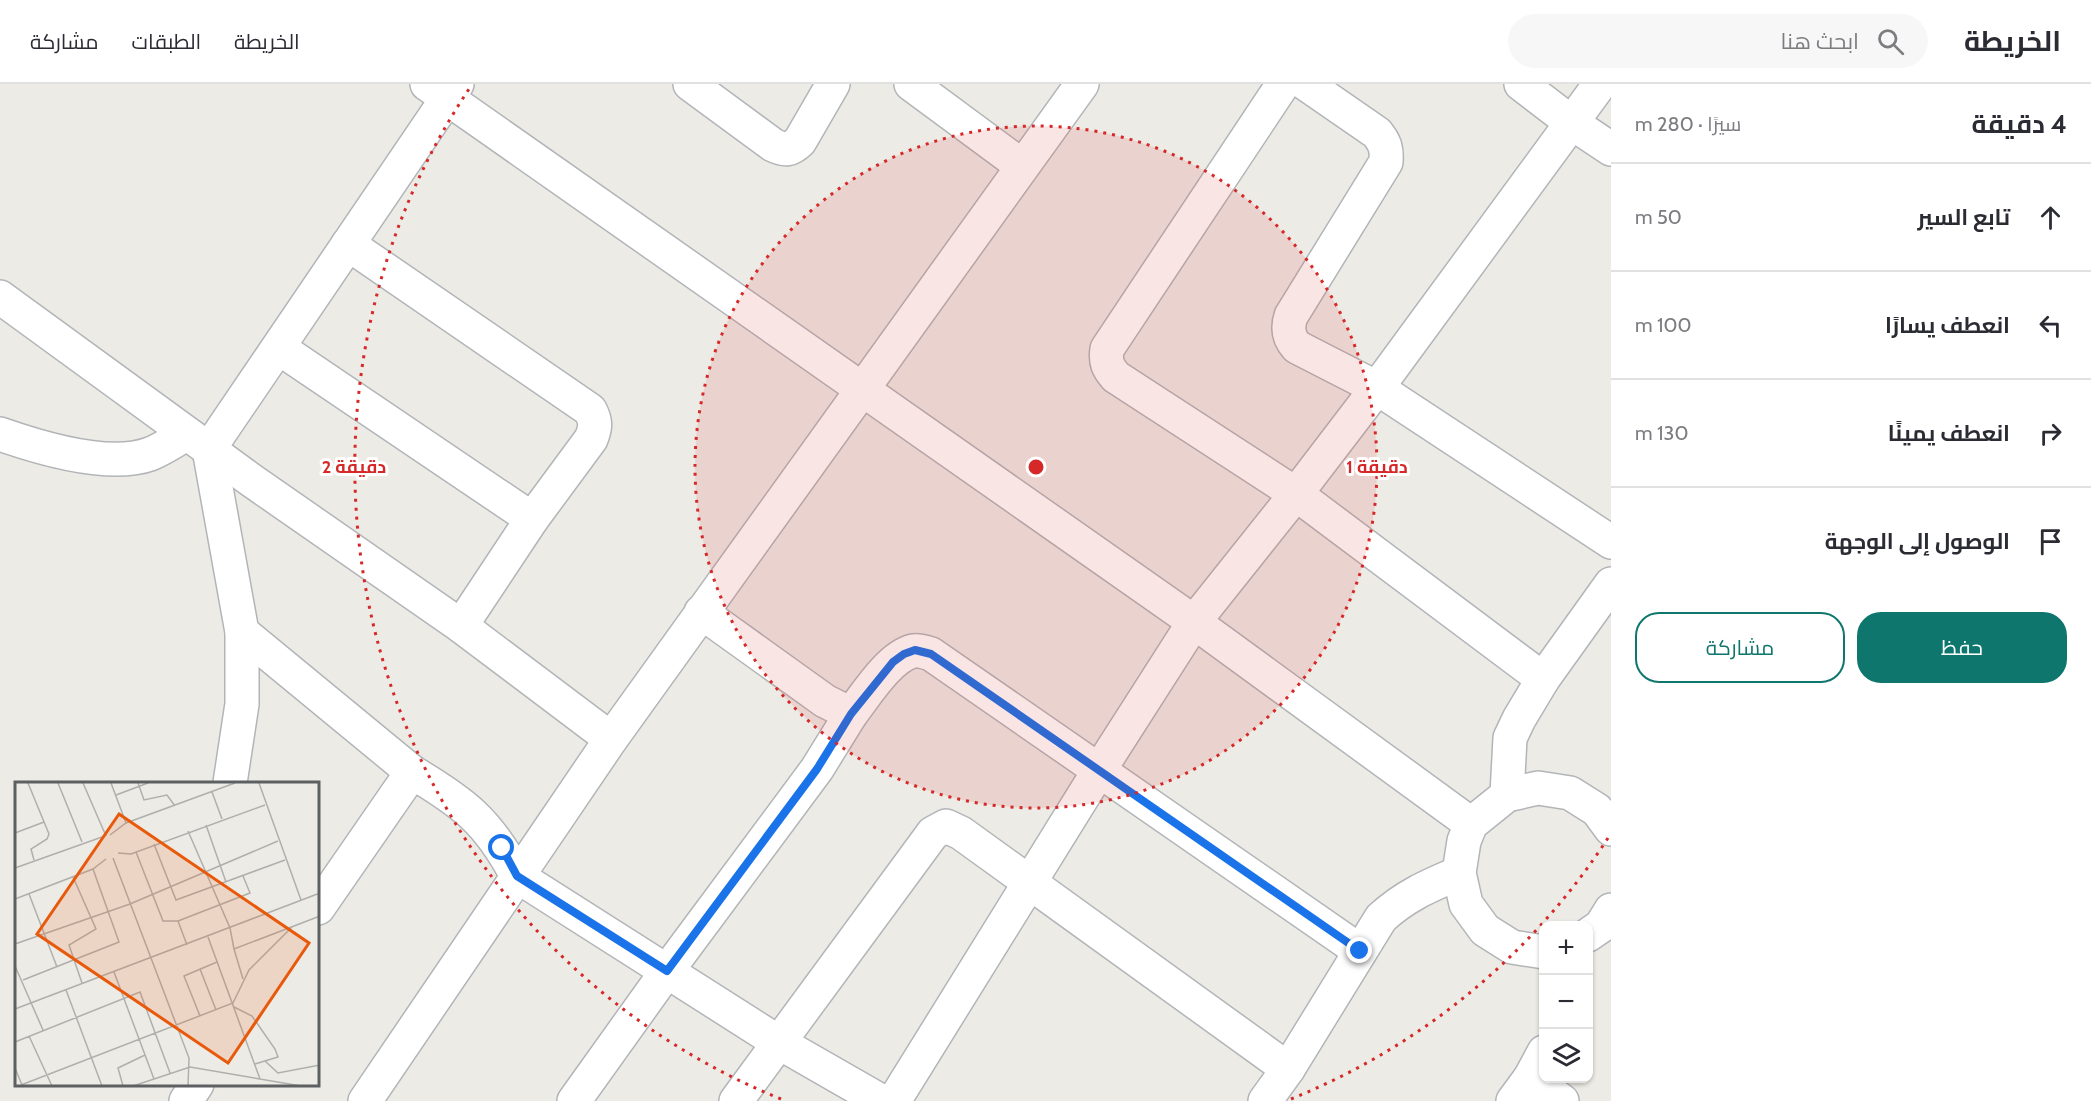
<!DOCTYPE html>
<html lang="ar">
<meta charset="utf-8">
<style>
body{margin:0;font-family:Cabin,Cairo,sans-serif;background:#f7f7f7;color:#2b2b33;direction:rtl}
.controls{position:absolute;right:18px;bottom:18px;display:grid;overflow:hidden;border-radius:12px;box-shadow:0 2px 4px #0004}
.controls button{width:54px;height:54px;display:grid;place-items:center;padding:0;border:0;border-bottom:2px solid #e1e1e2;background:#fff;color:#2b2b33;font:30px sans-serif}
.stop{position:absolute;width:18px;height:18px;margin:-14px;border:4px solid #1a73e8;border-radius:50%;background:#fff}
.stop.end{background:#1a73e8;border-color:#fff;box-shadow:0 2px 6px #0008}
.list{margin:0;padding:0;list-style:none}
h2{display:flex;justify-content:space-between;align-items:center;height:78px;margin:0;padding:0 24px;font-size:26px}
h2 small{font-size:20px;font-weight:400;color:#7c7c81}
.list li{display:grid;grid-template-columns:39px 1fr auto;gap:18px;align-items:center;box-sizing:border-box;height:108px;padding:0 24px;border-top:2px solid #e1e1e2}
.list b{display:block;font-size:22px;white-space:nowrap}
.list em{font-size:20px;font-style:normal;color:#7c7c81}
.actions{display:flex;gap:12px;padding:18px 24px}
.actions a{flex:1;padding:14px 0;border:2px solid #0f766e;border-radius:24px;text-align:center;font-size:21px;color:#0f766e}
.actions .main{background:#0f766e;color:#fff}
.icon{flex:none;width:33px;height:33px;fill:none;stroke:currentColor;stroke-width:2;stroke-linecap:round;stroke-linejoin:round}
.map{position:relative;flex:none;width:1611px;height:1017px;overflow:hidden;direction:ltr}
header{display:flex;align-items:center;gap:36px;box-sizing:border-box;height:84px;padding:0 30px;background:#fff;border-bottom:2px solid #e1e1e2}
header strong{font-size:28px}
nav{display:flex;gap:33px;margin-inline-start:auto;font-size:21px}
.search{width:420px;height:54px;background:#f7f7f7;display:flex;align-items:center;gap:15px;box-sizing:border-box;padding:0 21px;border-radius:33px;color:#7c7c81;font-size:22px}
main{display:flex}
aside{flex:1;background:#fff}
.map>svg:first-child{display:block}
</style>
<header>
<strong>الخريطة</strong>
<div class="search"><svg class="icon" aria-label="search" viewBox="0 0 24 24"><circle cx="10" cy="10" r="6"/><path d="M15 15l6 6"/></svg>ابحث هنا</div>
<nav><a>الخريطة</a><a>الطبقات</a><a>مشاركة</a></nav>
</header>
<main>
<aside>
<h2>4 دقيقة<small>سيرًا · 280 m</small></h2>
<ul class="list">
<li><svg class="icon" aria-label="ahead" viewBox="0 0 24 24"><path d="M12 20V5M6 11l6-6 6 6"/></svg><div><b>تابع السير</b></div><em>50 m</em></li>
<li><svg class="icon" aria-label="left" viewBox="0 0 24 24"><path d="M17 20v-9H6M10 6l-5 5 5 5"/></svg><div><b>انعطف يسارًا</b></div><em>100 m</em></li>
<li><svg class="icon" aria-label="right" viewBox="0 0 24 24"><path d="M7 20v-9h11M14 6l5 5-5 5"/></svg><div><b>انعطف يمينًا</b></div><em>130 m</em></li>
<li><svg class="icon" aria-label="arrive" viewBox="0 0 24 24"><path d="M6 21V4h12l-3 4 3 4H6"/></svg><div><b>الوصول إلى الوجهة</b></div></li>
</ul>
<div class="actions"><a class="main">حفظ</a><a>مشاركة</a></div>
</aside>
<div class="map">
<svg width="1611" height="1017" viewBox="0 0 1611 1017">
<rect width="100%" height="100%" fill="#edebe5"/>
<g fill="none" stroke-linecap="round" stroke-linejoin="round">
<defs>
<g id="minor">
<path d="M427 0 1194 538 1471 740"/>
<path d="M690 0 773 61C785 67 791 66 800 57L833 0"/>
<path d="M911 0 1022 82"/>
<path d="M1283 0 1107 265C1105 278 1108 284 1116 293L1296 410 1543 595"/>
<path d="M1306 0 1377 49C1385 59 1387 65 1386 78L1291 232C1287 244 1288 253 1297 263L1377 304 1611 458"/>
<path d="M1521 0 1572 39 1611 65"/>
<path d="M348 160 590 326C596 337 596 343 591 355L532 435 461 542"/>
<path d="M0 213 251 396 461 542 611 655"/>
<path d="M279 264 532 435"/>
<path d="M0 350C40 364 109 385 150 370 163 365 175 356 187 350"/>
<path d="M242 548 412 688"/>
<path d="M851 630C866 611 889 573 913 567 918 566 925 568 931 570L1360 867"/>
<path d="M230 699 242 620V548L209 365 457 0"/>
<path d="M1507 711 1510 654 1519 635 1543 595 1611 500"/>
<path d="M318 824 412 688C464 719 488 737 517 792L778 958 881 1017"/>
<path d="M1588 851 1601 842 1611 826"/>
<path d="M1544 868 1512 863 1485 846 1466 820 1459 789 1464 757 1471 740 1507 711 1538 704 1570 709 1597 726 1611 745"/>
<path d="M1530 994 1562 1017"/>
<path d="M186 1017 197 1000"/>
<path d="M365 1017 611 655 1082 0"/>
<path d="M574 1017 667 887 817 685 851 630 825 617 701 528"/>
<path d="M736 1017 933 749 946 742 961 749 1288 985"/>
<path d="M894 1017 1100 685 1194 538 1296 410 1377 304 1600 0"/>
<path d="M1265 1017 1288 985 1381 834C1405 812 1428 802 1459 789"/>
<path d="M1513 1017 1530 994 1544 968"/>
</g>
</defs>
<use href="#minor" stroke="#b2b5b8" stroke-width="36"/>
<use href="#minor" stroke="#fff" stroke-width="33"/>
</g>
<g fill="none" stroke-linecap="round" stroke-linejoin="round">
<path stroke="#1a73e8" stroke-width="8" d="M502 764 517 792 667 887 817 685 851 630 893 578 904 570 915 566 931 570 1360 867"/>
</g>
<circle cx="1036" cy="383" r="341" fill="#d62828" fill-opacity=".12"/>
<g fill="none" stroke="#d62828" stroke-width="3" stroke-dasharray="3 6">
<circle cx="1036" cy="383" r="341"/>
<path d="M1608 754A682 682 0 0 1 1291 1015M781 1015A682 682 0 0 1 471 2"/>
</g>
<g transform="translate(15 698)">
<rect width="304" height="304" fill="#edebe5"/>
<path fill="none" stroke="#afafad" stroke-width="1.5" d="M13 1 34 52 32 57 16 67 19 78M43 1 67 60M68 1 91 54M96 1 111 41M123 1 129 18 152 13 160 24M244 1 286 118M197 10 207 37M101 13 133 1M191 43 211 100M173 49 215 146 219 167 305 134M0 51 29 40M95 53 111 41 220 1M139 62 161 118 270 78M121 70 148 139H163M103 71 116 72 250 23M98 76 174 276 173 304M0 86 87 55M58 95 81 147 54 163 67 201M14 112 42 185M0 117 78 87 91 77M193 155 245 297M0 162 115 122 263 59M172 163 163 139 235 111 228 94M219 167 228 197M0 184 28 248M185 187 201 228M99 190 139 297M8 198 104 160 78 87M51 208 87 304M219 225 237 234 260 267 263 275 240 282M0 227 305 111M185 234 169 194 202 180M14 254 37 304M0 260 125 210 155 291M250 279 263 291 305 283M0 286 7 303M6 303 218 221 234 188 278 144M108 304 103 286 130 273M118 304 175 285 286 304"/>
<path fill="#e8590c" fill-opacity="0.15" stroke="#e8590c" stroke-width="3" d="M104 32 294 161 213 281 22 152Z"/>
<rect width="304" height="304" fill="none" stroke="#5d6063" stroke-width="3"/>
</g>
<circle cx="1036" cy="383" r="9" fill="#d62828" stroke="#fff" stroke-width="3"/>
<g font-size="18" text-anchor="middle" font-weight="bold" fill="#d62828" stroke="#fff" stroke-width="6" stroke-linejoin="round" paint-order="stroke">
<text x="1377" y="389">1 دقيقة</text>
<text x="354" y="389">2 دقيقة</text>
</g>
</svg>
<div class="controls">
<button>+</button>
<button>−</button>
<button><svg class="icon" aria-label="layers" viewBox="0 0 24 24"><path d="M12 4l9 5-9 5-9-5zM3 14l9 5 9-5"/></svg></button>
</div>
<div class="stop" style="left:502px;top:764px"></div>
<div class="stop end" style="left:1360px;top:867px"></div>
</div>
</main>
